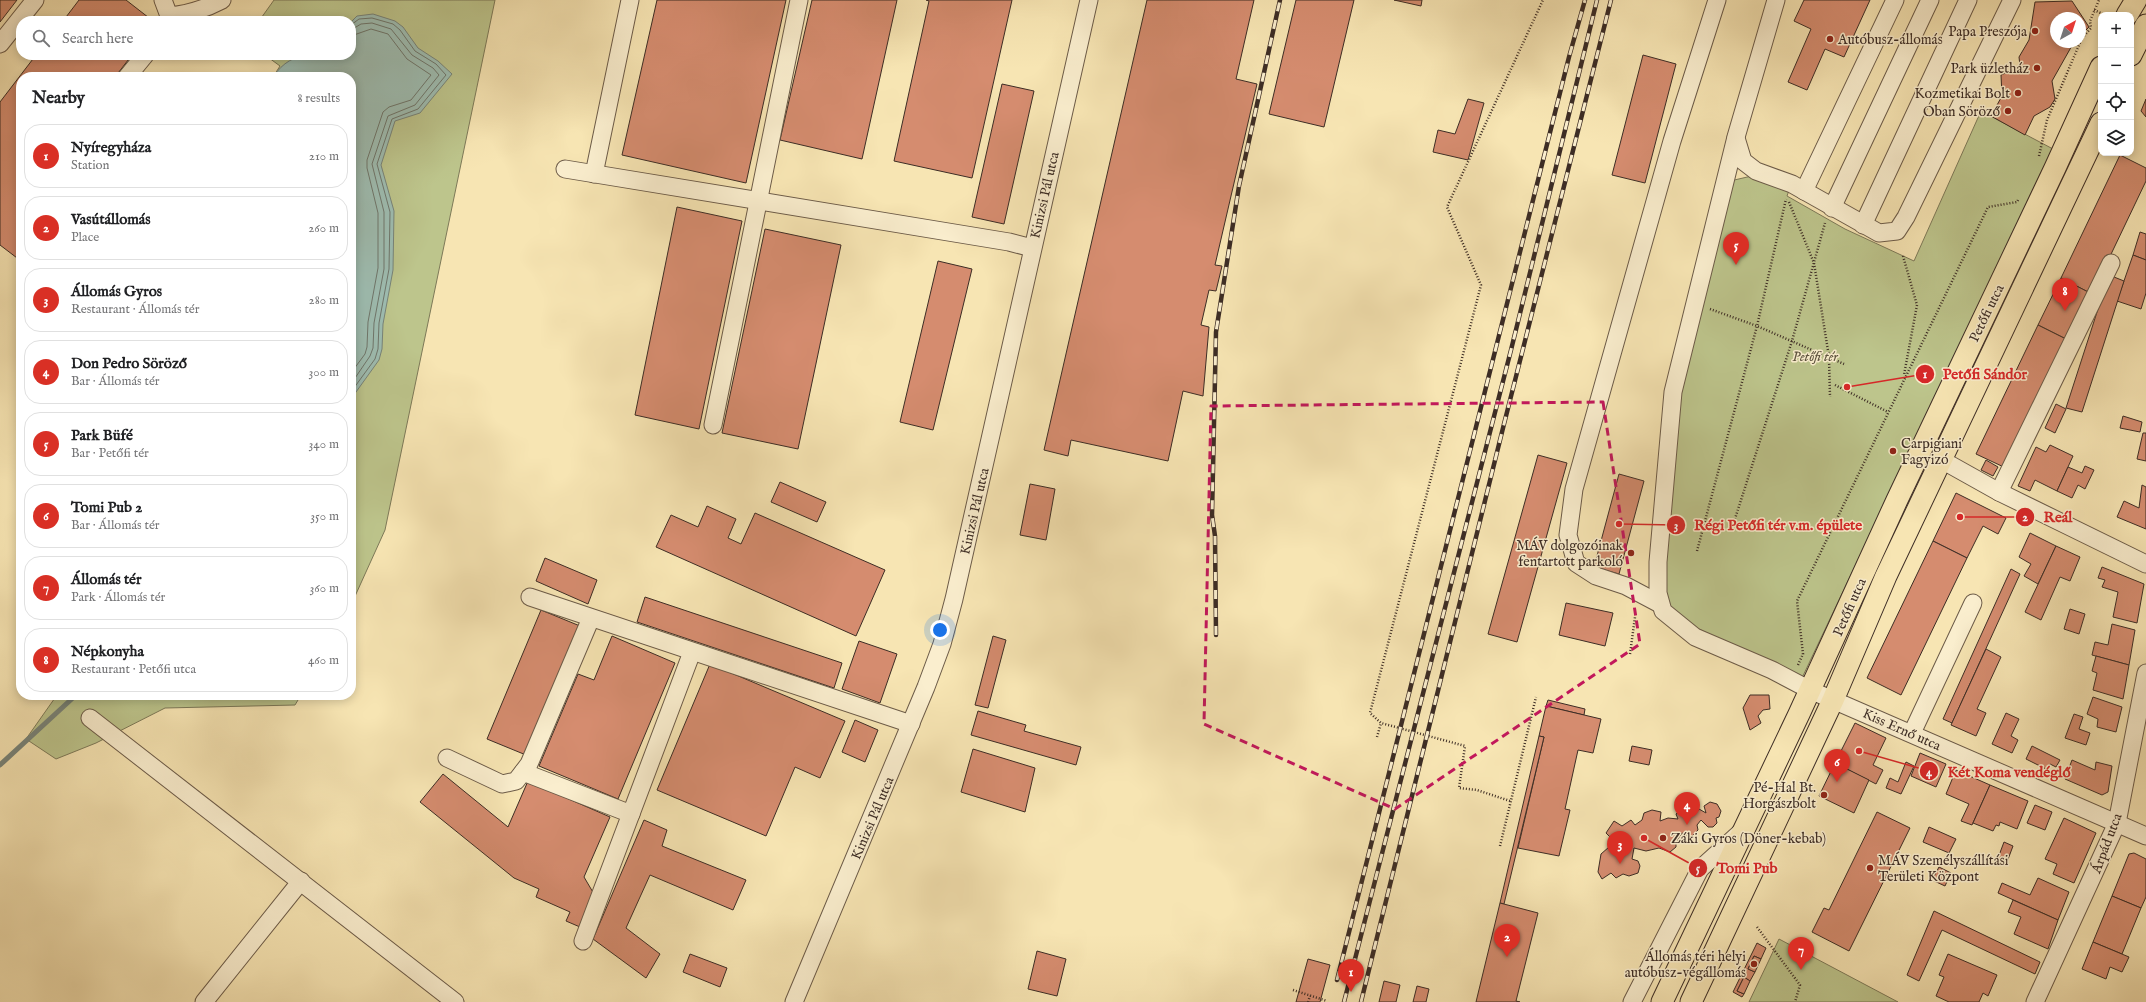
<!DOCTYPE html>
<meta charset="utf-8">
<style>
body{margin:0;font-family:"IM FELL English",serif;background:#f2f2f2;color:#202124}
.controls{position:absolute;right:12px;top:12px;display:grid;overflow:hidden;border-radius:8px;box-shadow:0 2px 10px #0003}
.controls button{width:36px;height:36px;display:grid;place-items:center;padding:0;border:0;border-bottom:1px solid #e0e0e0;background:#fff;color:#202124;font:20px sans-serif}
.compass{position:absolute;left:2050px;top:12px;width:36px;height:36px;border-radius:50%;background:#fff;box-shadow:0 2px 10px #0003;rotate:39deg}
.you{position:absolute;left:940px;top:630px;width:14px;height:14px;margin:-10px;border:3px solid #fff;border-radius:50%;background:#1a73e8;box-shadow:0 0 0 6px #1a73e833}
.badge{display:grid;place-items:center;width:26px;height:26px;border-radius:50%;background:#d93025;color:#fff;font-size:13px;font-weight:700}
.pin{position:absolute;translate:-50% -33px;filter:drop-shadow(0 1px 2px #0008)}
.pin::after{content:'';position:absolute;top:21px;width:14px;height:12px;background:inherit;clip-path:polygon(0 0,100% 0,50% 100%)}
.list{margin:0;padding:0;list-style:none}
h2{display:flex;justify-content:space-between;align-items:center;height:52px;margin:0;padding:0 16px;font-size:17px}
h2 small{font-size:13px;font-weight:400;color:#757577}
.list li{display:grid;grid-template-columns:26px 1fr auto;gap:12px;align-items:center;box-sizing:border-box;height:64px;margin:0 8px 8px;padding:0 8px;border:1px solid #e0e0e0;border-radius:16px}
.list b{display:block;font-size:15px;white-space:nowrap}
.list p{margin:0;font-size:13px;white-space:nowrap;color:#757577}
.list em{font-size:13px;font-style:normal;color:#757577}
.icon{flex:none;width:22px;height:22px;fill:none;stroke:currentColor;stroke-width:2;stroke-linecap:round;stroke-linejoin:round}
.map{position:relative;flex:none;width:2146px;height:1002px;overflow:hidden}
.search{position:absolute;background:#fff;box-shadow:0 2px 10px #0003;left:16px;top:16px;width:340px;height:44px;display:flex;align-items:center;gap:10px;box-sizing:border-box;padding:0 14px;border-radius:16px;color:#757577;font-size:15px}
.panel{position:absolute;background:#fff;box-shadow:0 2px 10px #0003;left:16px;top:72px;width:340px;height:628px;border-radius:16px}
.map>svg:first-child{display:block}
</style>
<div class="map">
<svg width="2146" height="1002" viewBox="0 0 2146 1002">
<rect width="100%" height="100%" fill="#f7e5b3"/>
<filter id="stains"><feTurbulence type="fractalNoise" baseFrequency=".005" numOctaves="4"/><feColorMatrix values="0 0 0 0 .2 0 0 0 0 .09 0 0 0 0 .02 0 0 0 .5 -.17"/></filter>
<radialGradient id="worn" r=".72"><stop offset=".6" stop-color="#630" stop-opacity="0"/><stop offset="1" stop-color="#630" stop-opacity=".3"/></radialGradient>
<g fill="#bdc58c" stroke="#7d7958">
<path d="M274 0H495L385 530 351 605V77H273L280 66 265 55H351V21H259Z"/>
<path d="M1981 111 2053 149 1801 680 1669 614 1660 592 1677 394 1730 181 1756 175 1791 185 1787 196 1845 229 1914 261Z"/>
<path d="M57 695H301L295 705 165 708 96 743 56 759 26 739Z"/>
<path d="M1779 939 1898 1002H1749Z"/>
</g>
<path fill="#9ebeb3" stroke="#77847a" d="M373 14 395 21 403 27 418 48 438 61 452 74 420 113 395 121 381 165 394 211 393 270 383 324 382 349 379 360 351 399V77H273C293 47 320 55 351 55V22L357 16Z"/>
<g fill="none" stroke-linecap="round" stroke-linejoin="round">
<g stroke="#6e766c" stroke-width="1">
<path d="M351 25 359 19 372 18 393 24 400 30 415 51 436 64 446 75 418 109 392 119 377 164 390 212 389 269 379 323 378 349 375 359 351 392"/>
<path d="M351 30 361 24 372 23 391 29 412 55 433 68 439 75 415 105 388 116 372 164 384 212V269L374 323 373 348 370 356 351 384"/>
<path d="M351 36 371 29 388 34 407 59 431 75 411 100 389 107 383 112 367 160V168L378 213V268L368 322 367 347 365 354 351 373"/>
</g>
<path stroke="#77847a" stroke-width="5" d="M0 765 76 695"/>
</g>
<g fill="#d58c6f" stroke="#3d2d25">
<path d="M0 0H17L0 22Z"/>
<path d="M79 0H126L153 21H63Z"/>
<path d="M657 0H786L746 183 622 155Z"/>
<path d="M812 0H897L862 159 780 140Z"/>
<path d="M926 0H1012L972 178 894 161 929 1Z"/>
<path d="M1147 0H1254L1236 79 1257 84 1215 265 1222 266 1216 291 1209 290 1201 325 1209 327 1203 396 1183 391 1168 461 1071 440 1068 456 1044 450Z"/>
<path d="M1296 0H1354L1324 127 1269 114Z"/>
<path d="M1394 0H1422L1421 6Z"/>
<path d="M1804 0H1870L1844 57 1825 49 1807 90 1788 82 1811 29 1794 21Z"/>
<path d="M2072 1 2089 27 2080 36V18H2056V42H2074L2052 81 2055 99 2050 107 2034 116 2025 135 1991 116 2002 96 2001 75 2020 66 2019 57 2029 40 2035 2Z"/>
<path d="M36 55H132L115 77H21V261L0 245V102Z"/>
<path d="M1643 55 1676 64 1645 183 1612 175Z"/>
<path d="M1002 84 1034 91 1004 224 972 217Z"/>
<path d="M1468 99 1484 103 1468 160 1433 152 1438 130 1455 134Z"/>
<path d="M2146 99V117L2141 111Z"/>
<path d="M2120 155 2146 168V181L2092 294 2061 278Z"/>
<path d="M677 207 742 221 699 429 635 415Z"/>
<path d="M765 229 841 245 798 449 722 433Z"/>
<path d="M2140 232 2146 234V260L2133 255Z"/>
<path d="M2133 255 2146 260V293L2141 309 2117 301Z"/>
<path d="M938 261 972 269 933 430 900 422Z"/>
<path d="M2109 275 2124 281 2082 412 2066 408Z"/>
<path d="M2061 278 2092 294 2070 341 2038 325Z"/>
<path d="M2038 325 2070 341 2008 469 1976 454Z"/>
<path d="M2056 404 2066 409 2055 433 2045 428Z"/>
<path d="M2123 416 2142 422 2140 432 2120 428Z"/>
<path d="M2143 433H2146V461L2137 459Z"/>
<path d="M2050 445 2073 456 2057 491 2035 480 2030 491 2018 486 2036 447 2046 452Z"/>
<path d="M1538 455 1567 463 1517 642 1488 634Z"/>
<path d="M1986 460 1998 467 1993 476 1981 470Z"/>
<path d="M2085 466 2094 470 2085 489 2078 485 2072 498 2057 491 2068 467 2082 473Z"/>
<path d="M1619 474 1644 481 1619 574 1594 567Z"/>
<path d="M780 482 826 502 817 522 771 502Z"/>
<path d="M1030 484 1055 489 1046 540 1020 535Z"/>
<path d="M2142 485 2146 487V529L2117 517 2124 501 2139 508Z"/>
<path d="M1956 493 2006 518 1998 534 1983 526 1967 558 1933 541Z"/>
<path d="M707 506 736 519 728 538 741 544 755 513 885 570 856 636 656 547 671 515 698 527Z"/>
<path d="M2030 533 2056 546 2038 584 2024 576 2031 564 2019 557Z"/>
<path d="M1933 541 1967 558 1901 695 1867 678Z"/>
<path d="M2056 546 2080 557 2070 581 2060 577 2041 620 2025 612Z"/>
<path d="M545 558 597 580 588 604 536 581Z"/>
<path d="M2102 567 2144 584 2137 623 2113 617 2118 592 2102 587 2105 580 2098 578Z"/>
<path d="M2011 569 2020 574 1952 723 1943 719Z"/>
<path d="M645 597 842 663 834 688 637 622Z"/>
<path d="M1566 603 1613 613 1605 646 1559 635Z"/>
<path d="M2070 609 2085 614 2079 634 2064 629Z"/>
<path d="M541 610 580 626 526 755 487 739Z"/>
<path d="M2112 624 2135 630 2129 665 2092 655 2095 642 2108 645Z"/>
<path d="M612 636 675 663 618 799 539 766 578 674 594 680Z"/>
<path d="M993 636 1006 640 988 708 975 705Z"/>
<path d="M859 641 897 654 880 703 842 689Z"/>
<path d="M1986 649 2001 657 1977 709 1986 713 1976 736 1951 725Z"/>
<path d="M2096 656 2129 665 2123 699 2093 690 2097 673 2092 671Z"/>
<path d="M710 664 845 721 820 778 795 767 766 836 657 790Z"/>
<path d="M1750 695H1769L1770 709 1763 710 1758 716 1761 723 1750 730 1743 708Z"/>
<path d="M2093 697 2122 707 2116 732 2097 727 2098 719 2087 714Z"/>
<path d="M1548 700 1585 709 1584 715 1546 706Z"/>
<path d="M1546 706 1601 719 1593 753 1578 750 1565 809 1570 810 1559 856 1518 848 1544 737 1539 736Z"/>
<path d="M978 711 1026 725 1024 731 1081 747 1076 765 971 735Z"/>
<path d="M2006 713 2019 719 2011 736 2018 740 2012 753 1992 744Z"/>
<path d="M2074 714 2083 717 2079 729 2090 733 2086 745 2065 738Z"/>
<path d="M855 720 878 730 865 762 842 752Z"/>
<path d="M1855 723 1886 738 1873 765 1883 770 1876 784 1835 763Z"/>
<path d="M1539 736 1544 737 1504 904 1500 903Z"/>
<path d="M1632 746 1652 750 1649 765 1629 761Z"/>
<path d="M2032 746 2060 760 2056 767 2050 764 2048 770 2026 759Z"/>
<path d="M973 749 1035 768 1025 812 961 792Z"/>
<path d="M1920 753 1946 764 1936 787 1911 776Z"/>
<path d="M2072 760 2095 770 2096 762 2112 766 2108 792 2102 795 2065 779Z"/>
<path d="M1906 762 1914 766 1901 794 1886 788 1890 778 1898 782Z"/>
<path d="M1835 763 1869 780 1854 813 1819 796Z"/>
<path d="M1956 770 1990 785 1972 825 1961 821 1969 804 1946 794Z"/>
<path d="M443 774 508 827 528 781 610 817 584 877 594 894 580 927 566 921 570 912 536 897 539 889 514 878 420 802Z"/>
<path d="M1990 785 2028 801 2017 829 2000 822 1999 826 1996 825 1993 831 1973 823Z"/>
<path d="M1710 802 1717 804 1721 811 1719 817 1716 818 1717 823 1713 827H1708L1701 820 1697 825 1698 830 1691 837 1682 833 1676 842V847L1670 852 1659 848 1646 851 1634 848 1632 859 1638 861 1640 866 1638 873 1629 876 1623 874 1616 878 1611 873 1602 879 1598 872 1601 854 1609 847 1612 839 1606 833 1614 821 1622 826 1631 820 1635 825 1642 820 1644 813 1652 810 1661 812 1660 821 1668 818 1678 819 1676 814 1684 808H1692L1694 815 1699 809 1706 813 1704 806Z"/>
<path d="M2035 805 2052 812 2045 830 2027 823Z"/>
<path d="M1877 812 1910 828 1849 951 1812 932 1824 908 1829 910Z"/>
<path d="M2064 818 2096 833 2074 883 2053 874 2057 864 2045 859Z"/>
<path d="M644 820 667 830 662 846 746 880 733 910 650 875 626 928 660 954 646 978 593 939Z"/>
<path d="M1929 827 1956 839 1949 853 1923 842Z"/>
<path d="M2004 842 2013 846 2007 862 1998 858Z"/>
<path d="M2134 853 2146 859V897L2141 908 2112 896 2129 854Z"/>
<path d="M1939 867 1951 873 1945 886 1932 880Z"/>
<path d="M2038 878 2069 892 2058 920 1998 893 2002 883 2030 895Z"/>
<path d="M2112 896 2141 908 2122 954 2093 942Z"/>
<path d="M2013 900 2058 920 2048 949 2014 934 2021 917 2008 912Z"/>
<path d="M1500 903 1538 913 1516 1001 1520 1002H1476Z"/>
<path d="M1934 911 2040 962 2035 974 1942 930 1919 981 1907 975Z"/>
<path d="M2093 942 2129 957 2122 972 2110 967 2106 979 2082 969Z"/>
<path d="M1757 943 1766 948 1761 959 1754 956 1748 969 1755 972 1750 981 1744 977 1737 991 1744 994 1742 997 1733 992Z"/>
<path d="M1037 951 1066 959 1057 996 1028 989Z"/>
<path d="M690 954 727 968 720 987 683 972Z"/>
<path d="M1948 954 1997 975 1988 996 1983 993 1979 1002H1949L1936 996 1944 977 1939 975Z"/>
<path d="M1754 956 1761 959 1755 972 1748 969Z"/>
<path d="M1308 959 1330 965 1320 1002H1296Z"/>
<path d="M1744 977 1750 981 1744 994 1737 991Z"/>
<path d="M1384 981 1400 985 1396 1002H1379Z"/>
<path d="M1417 986 1429 989 1426 1002H1413Z"/>
</g>
<g fill="none" stroke-linecap="round" stroke-linejoin="round">
<defs>
<g id="minor">
<path d="M163 0 169 16 167 21"/>
<path d="M1776 0 1736 137 1673 392 1658 562V593L1663 611 1695 637 1772 670 1810 690 2146 836"/>
<path d="M169 16C189 14 205 9 222 0"/>
<path d="M0 44 35 0"/>
<path d="M127 77 145 55"/>
<path d="M1736 138 1743 161 1756 171 1792 184 1879 233 1897 231 1906 217 2012 0"/>
<path d="M565 169 1009 242 1032 248"/>
<path d="M594 174 630 0"/>
<path d="M1804 191 1895 0"/>
<path d="M1832 208 1930 0"/>
<path d="M1863 225 1968 0"/>
<path d="M713 425 799 0"/>
<path d="M1940 459 1999 492 2146 564"/>
<path d="M1999 492 2111 263"/>
<path d="M530 597 911 724"/>
<path d="M1660 604 1626 586 1596 576 1576 563 1568 535 1574 489 1672 141 1717 0"/>
<path d="M90 718 455 1002"/>
<path d="M1912 733 1973 603"/>
<path d="M447 758 502 784 516 781 529 764 591 618"/>
<path d="M523 772 631 814"/>
<path d="M583 941 692 652"/>
<path d="M204 1002 301 881"/>
<path d="M794 1002 926 687 942 644 954 599 1089 0"/>
<path d="M1632 1002 1700 869 1742 831"/>
<path d="M2035 1002 2117 823 2146 673"/>
</g>
<g id="major">
<path d="M2127 15 2136 0"/>
<path d="M2131 55 2146 25"/>
<path d="M1662 1002 1799 714 1897 500 2055 168 2101 67"/>
<path d="M1691 1002 1833 700 1886 576 2101 123"/>
</g>
</defs>
<use href="#minor" stroke="#6c5b48" stroke-width="19"/>
<use href="#major" stroke="#3d2d25" stroke-width="23"/>
<g stroke="#3d2d25" stroke-width="2.5" stroke-dasharray="1 2" stroke-linecap="butt">
<path d="M2094 10 2105 15"/>
<path d="M2039 156 2047 120 2082 38 2091 28 2090 21 2099 0"/>
<path d="M1789 202 1814 263 1829 357 1830 397"/>
<path d="M1903 256 1917 305 1904 375"/>
<path d="M1710 309 1757 326 1844 364"/>
<path d="M1835 385 1888 412"/>
<path d="M1733 525 1792 341 1825 223"/>
<path d="M1697 551 1757 326 1786 199"/>
<path d="M1630 654 1635 617"/>
<path d="M1798 665 1803 654 1797 601 1988 207 2017 202 2018 200"/>
<path d="M1377 737 1381 723"/>
<path d="M1510 801 1477 790 1459 788 1465 746 1381 723 1370 713 1481 285 1447 207 1543 0"/>
<path d="M1500 846 1536 697"/>
<path d="M1757 927 1800 985 1795 1002"/>
<path d="M1293 990 1327 1001"/>
<path d="M1308 1002 1310 996"/>
</g>
<use href="#minor" stroke="#faeece" stroke-width="17"/>
<use href="#major" stroke="#f7e5b3" stroke-width="21"/>
<defs>
<g id="rail">
<path d="M1216 635 1215 536 1212 515 1216 332 1239 186 1280 0"/>
<path d="M1337 980 1569 57 1585 0"/>
<path d="M1344 1002 1511 350 1597 0"/>
<path d="M1361 1002 1503 428 1611 0"/>
</g>
</defs>
<use href="#rail" stroke="#3d2d25" stroke-width="4.5"/>
<use href="#rail" stroke="#faeece" stroke-width="3" stroke-dasharray="9" stroke-linecap="butt"/>
</g>
<path fill="none" stroke="#c2185b" stroke-width="3" stroke-dasharray="8 5" stroke-linejoin="round" d="M1603 402 1640 644 1395 809 1204 724 1211 406Z"/>
<g fill="#8f2418" stroke="#faeece" stroke-width="1.5">
<circle cx="2035" cy="31" r="4"/>
<circle cx="1830" cy="39" r="4"/>
<circle cx="2037" cy="68" r="4"/>
<circle cx="2018" cy="93" r="4"/>
<circle cx="2008" cy="111" r="4"/>
<circle cx="1893" cy="451" r="4"/>
<circle cx="1631" cy="553" r="4"/>
<circle cx="1824" cy="795" r="4"/>
<circle cx="1663" cy="838" r="4"/>
<circle cx="1870" cy="868" r="4"/>
<circle cx="1754" cy="964" r="4"/>
</g>
<g text-anchor="middle" stroke-width="3" stroke-linejoin="round" paint-order="stroke">
<g font-size="14" fill="#3d2d25" stroke="#faeece" text-anchor="end">
<text x="2027" y="36">Papa Preszója</text>
<text x="1838" y="44" text-anchor="start">Autóbusz-állomás</text>
<text x="2029" y="73">Park üzletház</text>
<text x="2010" y="98">Kozmetikai Bolt</text>
<text x="2000" y="116">Oban Söröző</text>
<text x="1901" y="448" text-anchor="start">Carpigiani<tspan x="1901" dy="16">Fagyizó</tspan></text>
<text x="1623" y="550">MÁV dolgozóinak<tspan x="1623" dy="16">fentartott parkoló</tspan></text>
<text x="1816" y="792">Pé-Hal Bt.<tspan x="1816" dy="16">Horgászbolt</tspan></text>
<text x="1671" y="843" text-anchor="start">Záki Gyros (Döner-kebab)</text>
<text x="1878" y="865" text-anchor="start">MÁV Személyszállítási<tspan x="1878" dy="16">Területi Központ</tspan></text>
<text x="1746" y="961">Állomás téri helyi<tspan x="1746" dy="16">autóbusz-végállomás</tspan></text>
</g>
<g font-size="14" fill="#3d2d25" stroke="#faeece">
<text transform="translate(1044 195) rotate(-77)" y="5">Kinizsi Pál utca</text>
<text transform="translate(1986 313) rotate(-64)" y="5">Petőfi utca</text>
<text transform="translate(974 511) rotate(-77)" y="5">Kinizsi Pál utca</text>
<text transform="translate(1849 607) rotate(-66)" y="5">Petőfi utca</text>
<text transform="translate(1902 729) rotate(24)" y="5">Kiss Ernő utca</text>
<text transform="translate(872 818) rotate(-67)" y="5">Kinizsi Pál utca</text>
<text transform="translate(2106 843) rotate(-69)" y="5">Árpád utca</text>
</g>
<g font-size="14" font-style="italic" fill="#5d533f" stroke="#faeece">
<text x="1815" y="361">Petőfi tér</text>
</g>
</g>
<path fill="none" stroke="#d62828" stroke-width="1.5" d="M1847 387L1925 374M1960 517L2025 517M1619 524L1676 525M1859 751L1929 771M1644 838L1698 868"/>
<g fill="#d62828" stroke="#faeece" stroke-width="1.5">
<circle cx="1847" cy="387" r="4"/>
<circle cx="1960" cy="517" r="4"/>
<circle cx="1619" cy="524" r="4"/>
<circle cx="1859" cy="751" r="4"/>
<circle cx="1644" cy="838" r="4"/>
<circle cx="1925" cy="374" r="10"/>
<circle cx="2025" cy="517" r="10"/>
<circle cx="1676" cy="525" r="10"/>
<circle cx="1929" cy="771" r="10"/>
<circle cx="1698" cy="868" r="10"/>
</g>
<g font-size="12" text-anchor="middle" font-weight="bold" fill="#fff">
<text x="1925" y="378">1</text>
<text x="2025" y="521">2</text>
<text x="1676" y="529">3</text>
<text x="1929" y="776">4</text>
<text x="1698" y="872">5</text>
</g>
<g font-size="15" text-anchor="middle" font-weight="bold" fill="#d62828" stroke="#faeece" stroke-width="3" stroke-linejoin="round" paint-order="stroke">
<text x="1985" y="379">Petőfi Sándor</text>
<text x="2058" y="522">Reál</text>
<text x="1778" y="530">Régi Petőfi tér v.m. épülete</text>
<text x="2009" y="777">Két Koma vendéglő</text>
<text x="1747" y="873">Tomi Pub</text>
</g>
<rect width="100%" height="100%" filter="url(#stains)"/>
<rect width="100%" height="100%" fill="url(#worn)"/>
</svg>
<div class="controls">
<button>+</button>
<button>−</button>
<button><svg class="icon" aria-label="locate" viewBox="0 0 24 24"><circle cx="12" cy="12" r="6"/><path d="M12 2v4M12 18v4M2 12h4M18 12h4"/></svg></button>
<button><svg class="icon" aria-label="layers" viewBox="0 0 24 24"><path d="M12 4l9 5-9 5-9-5zM3 14l9 5 9-5"/></svg></button>
</div>
<svg class="compass" viewBox="-18 -18 36 36"><path d="M0-13l5 13h-10z" fill="#e53935"/><path d="M0 13l5-13h-10z" fill="#757577"/></svg>
<div class="you"></div>
<div class="pin badge" style="left:1351px;top:992px">1</div>
<div class="pin badge" style="left:1507px;top:957px">2</div>
<div class="pin badge" style="left:1620px;top:864px">3</div>
<div class="pin badge" style="left:1687px;top:825px">4</div>
<div class="pin badge" style="left:1736px;top:265px">5</div>
<div class="pin badge" style="left:1837px;top:782px">6</div>
<div class="pin badge" style="left:1801px;top:970px">7</div>
<div class="pin badge" style="left:2065px;top:311px">8</div>
<div class="search"><svg class="icon" aria-label="search" viewBox="0 0 24 24"><circle cx="10" cy="10" r="6"/><path d="M15 15l6 6"/></svg>Search here</div>
<section class="panel">
<h2>Nearby<small>8 results</small></h2>
<ul class="list">
<li><span class="badge">1</span><div><b>Nyíregyháza</b><p>Station</p></div><em>210 m</em></li>
<li><span class="badge">2</span><div><b>Vasútállomás</b><p>Place</p></div><em>260 m</em></li>
<li><span class="badge">3</span><div><b>Állomás Gyros</b><p>Restaurant · Állomás tér</p></div><em>280 m</em></li>
<li><span class="badge">4</span><div><b>Don Pedro Söröző</b><p>Bar · Állomás tér</p></div><em>300 m</em></li>
<li><span class="badge">5</span><div><b>Park Büfé</b><p>Bar · Petőfi tér</p></div><em>340 m</em></li>
<li><span class="badge">6</span><div><b>Tomi Pub 2</b><p>Bar · Állomás tér</p></div><em>350 m</em></li>
<li><span class="badge">7</span><div><b>Állomás tér</b><p>Park · Állomás tér</p></div><em>360 m</em></li>
<li><span class="badge">8</span><div><b>Népkonyha</b><p>Restaurant · Petőfi utca</p></div><em>460 m</em></li>
</ul>
</section>
</div>
